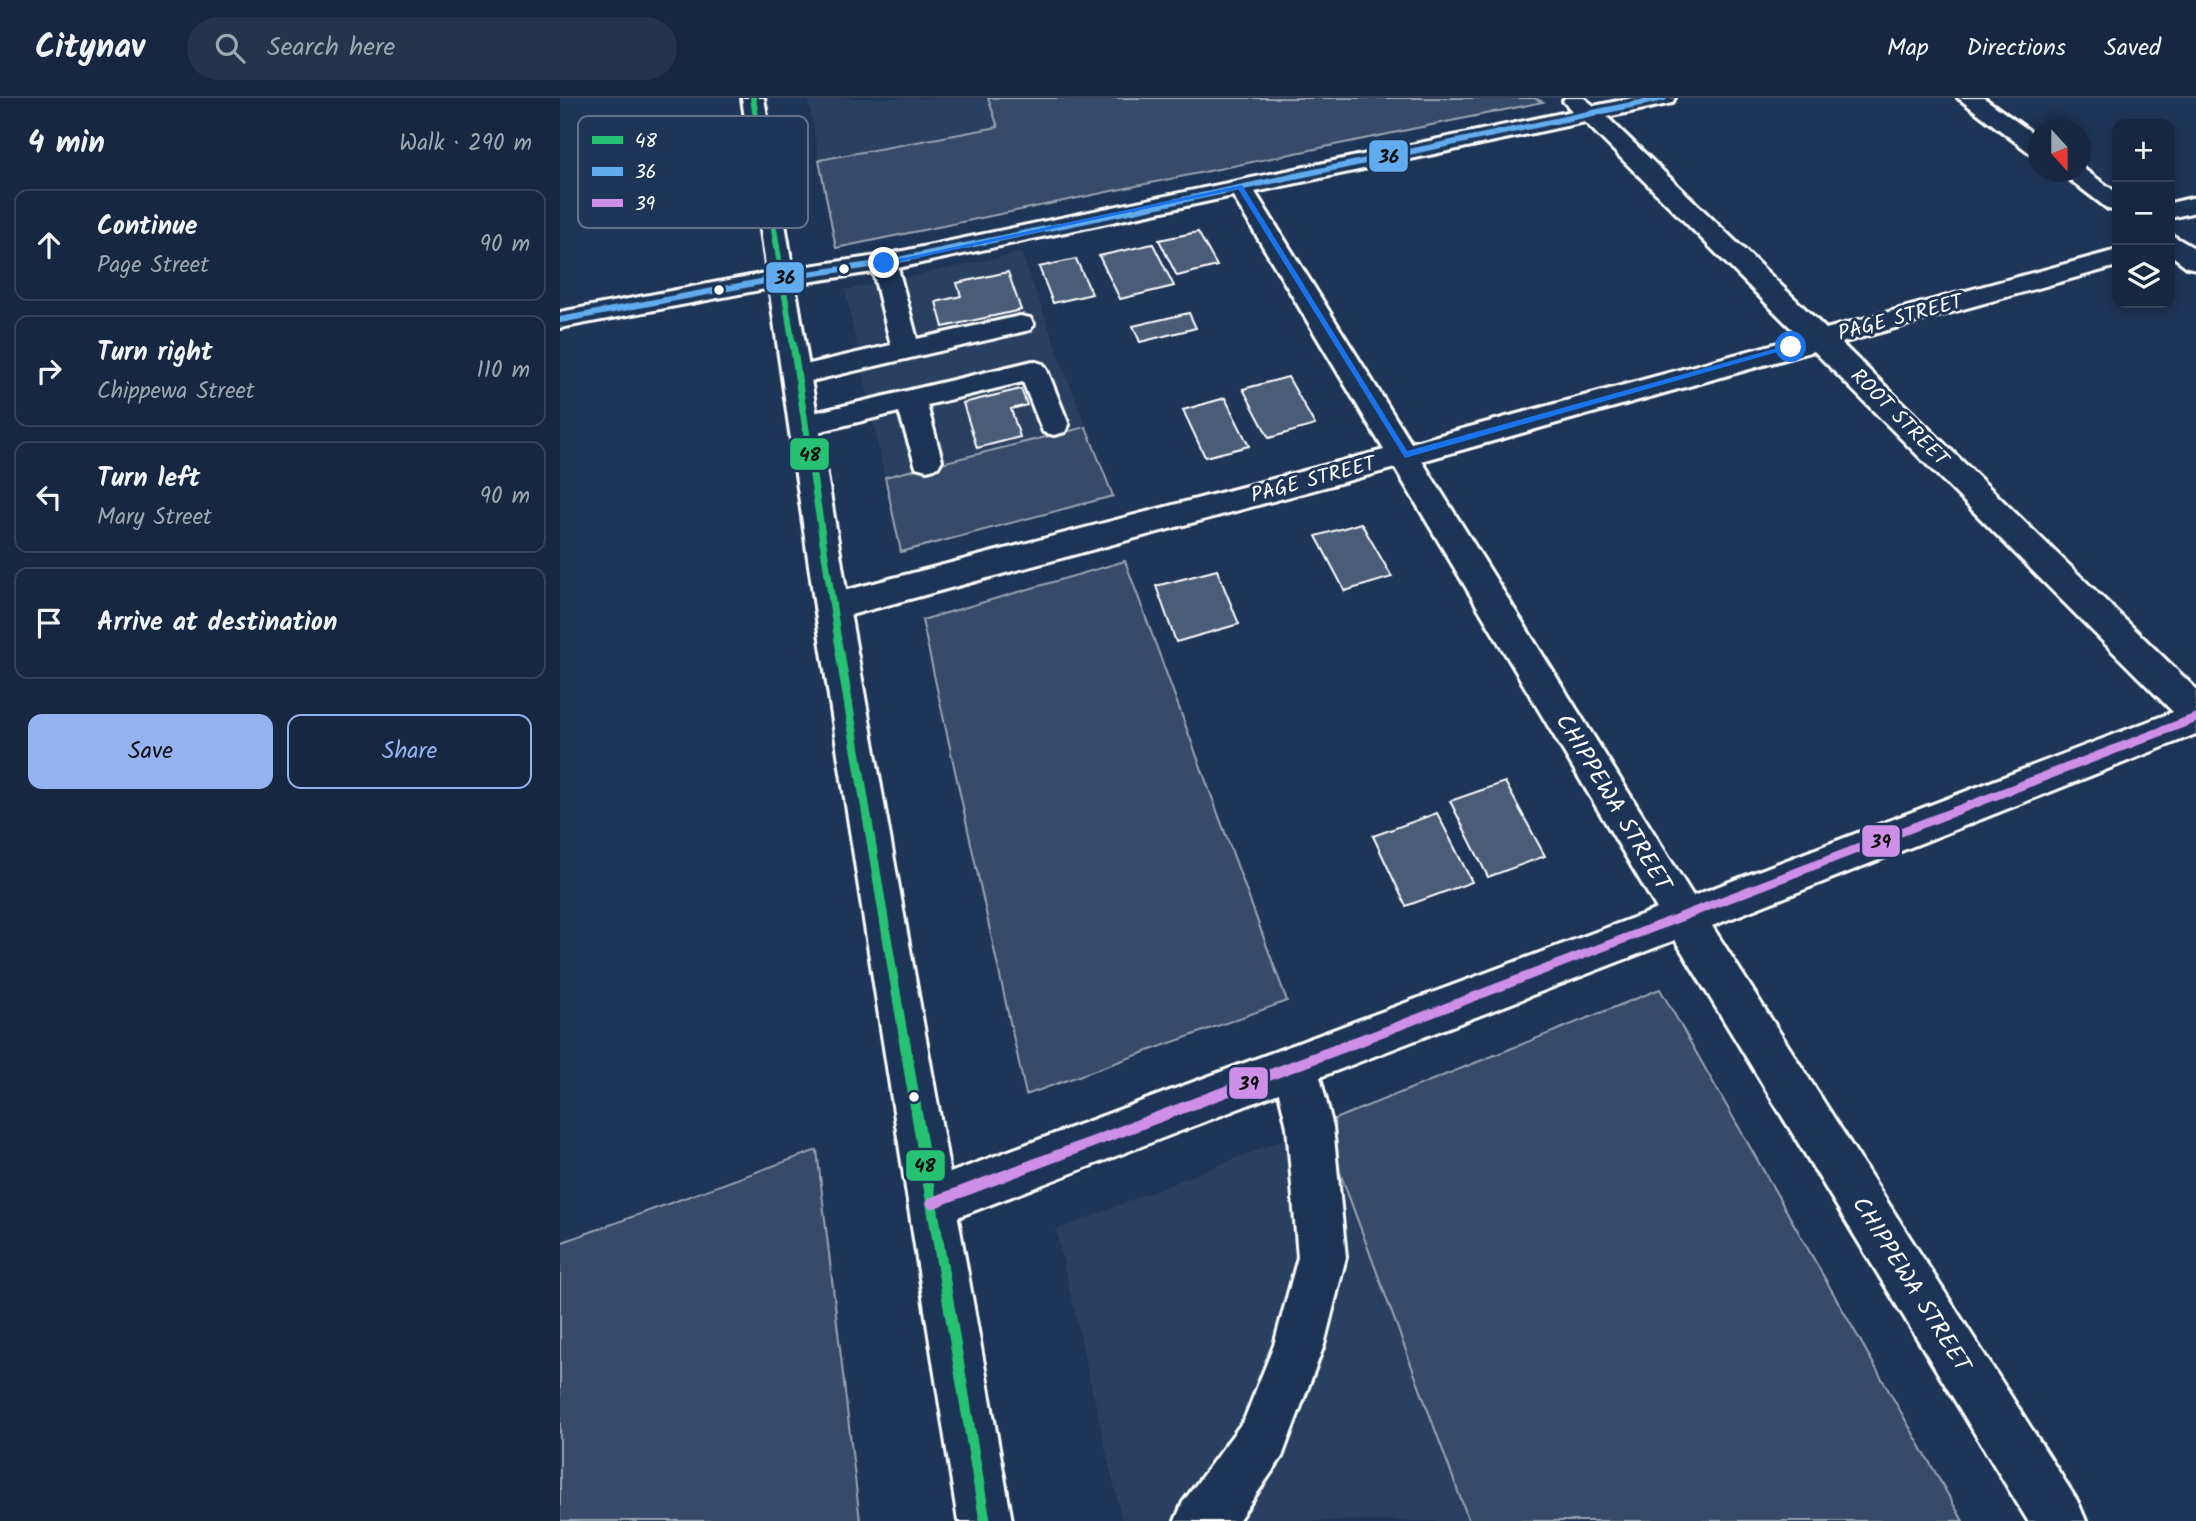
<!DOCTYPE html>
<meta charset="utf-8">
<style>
body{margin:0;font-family:Kalam,sans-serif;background:#23344c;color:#f1f3f6}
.controls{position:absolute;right:21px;top:21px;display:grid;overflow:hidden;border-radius:14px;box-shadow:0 4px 10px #0003}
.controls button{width:63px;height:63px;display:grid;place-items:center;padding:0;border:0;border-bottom:2px solid #35445a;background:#162841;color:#f1f3f6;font:35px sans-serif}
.compass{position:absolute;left:1468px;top:21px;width:63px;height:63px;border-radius:50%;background:#162841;box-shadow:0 4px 10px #0003;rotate:159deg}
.stop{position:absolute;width:21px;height:21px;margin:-16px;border:5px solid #1a73e8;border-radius:50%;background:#fff}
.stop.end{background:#1a73e8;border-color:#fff;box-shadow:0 2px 7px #0008}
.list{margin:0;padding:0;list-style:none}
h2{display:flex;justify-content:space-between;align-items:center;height:91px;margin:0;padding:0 28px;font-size:30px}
h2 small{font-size:23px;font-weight:400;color:#9ea6b1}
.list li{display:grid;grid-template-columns:46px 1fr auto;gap:21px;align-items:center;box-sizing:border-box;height:112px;margin:0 14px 14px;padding:0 14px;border:2px solid #35445a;border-radius:14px}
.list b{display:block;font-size:26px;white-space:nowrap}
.list p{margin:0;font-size:23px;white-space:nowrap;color:#9ea6b1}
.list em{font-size:23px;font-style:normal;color:#9ea6b1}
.actions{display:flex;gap:14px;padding:21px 28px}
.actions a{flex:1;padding:16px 0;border:2px solid #95b2f1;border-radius:14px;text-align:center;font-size:24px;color:#95b2f1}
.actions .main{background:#95b2f1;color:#111}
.icon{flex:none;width:38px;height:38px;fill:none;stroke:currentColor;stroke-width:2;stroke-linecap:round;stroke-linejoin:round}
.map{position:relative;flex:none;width:1636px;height:1423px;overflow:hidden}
header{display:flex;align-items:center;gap:42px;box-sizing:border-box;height:98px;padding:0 35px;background:#162841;border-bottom:2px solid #35445a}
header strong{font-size:33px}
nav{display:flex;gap:38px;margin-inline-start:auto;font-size:24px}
.search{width:490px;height:63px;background:#23344c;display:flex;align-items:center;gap:18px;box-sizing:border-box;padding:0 24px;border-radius:38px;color:#9ea6b1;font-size:26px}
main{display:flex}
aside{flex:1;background:#162841}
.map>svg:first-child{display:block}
</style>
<header>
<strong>Citynav</strong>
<div class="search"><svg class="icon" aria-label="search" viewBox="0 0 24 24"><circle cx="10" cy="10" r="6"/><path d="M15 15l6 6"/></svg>Search here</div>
<nav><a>Map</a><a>Directions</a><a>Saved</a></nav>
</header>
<main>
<aside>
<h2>4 min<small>Walk · 290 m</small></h2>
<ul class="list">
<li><svg class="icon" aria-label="ahead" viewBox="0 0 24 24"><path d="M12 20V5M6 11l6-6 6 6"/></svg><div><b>Continue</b><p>Page Street</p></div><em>90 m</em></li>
<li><svg class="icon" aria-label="right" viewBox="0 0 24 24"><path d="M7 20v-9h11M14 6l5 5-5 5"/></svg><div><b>Turn right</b><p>Chippewa Street</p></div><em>110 m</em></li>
<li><svg class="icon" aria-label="left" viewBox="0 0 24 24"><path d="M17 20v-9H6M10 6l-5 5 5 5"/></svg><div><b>Turn left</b><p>Mary Street</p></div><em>90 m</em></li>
<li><svg class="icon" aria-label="arrive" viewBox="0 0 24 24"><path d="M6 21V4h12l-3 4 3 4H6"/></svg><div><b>Arrive at destination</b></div></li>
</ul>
<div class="actions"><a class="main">Save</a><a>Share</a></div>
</aside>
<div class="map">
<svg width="1636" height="1423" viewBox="0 0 1636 1423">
<rect width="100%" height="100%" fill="#1d3557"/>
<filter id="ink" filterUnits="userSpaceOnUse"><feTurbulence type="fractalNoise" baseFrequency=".0143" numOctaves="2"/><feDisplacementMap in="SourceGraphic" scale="14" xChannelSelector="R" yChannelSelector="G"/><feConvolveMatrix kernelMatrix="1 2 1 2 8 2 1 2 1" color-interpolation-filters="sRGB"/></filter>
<g filter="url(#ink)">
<g fill="#2a4161">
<path d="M248 0H428L438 29 259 62Z"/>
<path d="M461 155 526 329 325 379 285 192Z"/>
<path d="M762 1026 909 1423H562L496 1132Z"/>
</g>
<g fill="#364b69" stroke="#9aa5b4" stroke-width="2">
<path d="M428 0H974L983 4 276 150 259 62 438 29Z"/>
<path d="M526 329 553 398 341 454 325 379Z"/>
<path d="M565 463 727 903 466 997 362 522Z"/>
<path d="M1100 891 1403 1423H909L762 1026Z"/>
<path d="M257 1052 300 1423H0V1145Z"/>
</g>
<g fill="#4a5d79" stroke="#fff" stroke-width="2">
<path d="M638 134 657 168 617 178 599 142Z"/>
<path d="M593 146 614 188 560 201 539 158Z"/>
<path d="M516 161 532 196 493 205 479 169Z"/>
<path d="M448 174 461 212 383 229 376 204 401 198 397 185Z"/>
<path d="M629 215 636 230 580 244 573 228Z"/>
<path d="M728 279 755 327 709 340 683 291Z"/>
<path d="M461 291 467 307 451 311 460 339 417 350 403 305Z"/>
<path d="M665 300 689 348 645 359 623 312Z"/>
<path d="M801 425 832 479 785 493 756 438Z"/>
<path d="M657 472 679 526 616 544 596 488Z"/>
<path d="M945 684 985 758 928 779 890 703Z"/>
<path d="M877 715 912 784 846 808 813 738Z"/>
</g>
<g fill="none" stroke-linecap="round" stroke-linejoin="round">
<defs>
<g id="minor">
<path d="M1005 0H1024L1034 8 1072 0H1115L1112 5 1047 19 1266 231 1557 152V168L1281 245 1636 591V636L1152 828 1518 1404 1526 1423H1468L1115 842 760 979 773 1029 786 1159 764 1247 729 1340 722 1359 678 1423H615L623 1404 684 1322 714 1247 738 1159 727 1029 719 995 372 1129 355 1122 348 1105 355 1088 1097 811 835 370 272 522 260 518 255 509 260 500 272 496 824 352 673 98 338 170 357 241 460 218 470 220 474 226 470 232 238 286 228 283 224 277 228 271 331 247 313 174 221 188 0 230V214L221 172 324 157 1012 13 1003 3ZM1025 24 1240 239 851 345 695 94ZM1254 253 1613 614 1133 798 862 363Z"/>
<path d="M1398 0H1424L1478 39V57L1470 55Z"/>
<path d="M1521 69 1557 95V113L1548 111 1500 74H1520Z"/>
<path d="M1636 99V114L1610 120V105Z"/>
<path d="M1610 136 1636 151V171L1627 169 1610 156Z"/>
<path d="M473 263 483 266 487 272 509 327 505 334 494 337 483 334 463 284 367 307 382 362 378 369 367 372 356 369 339 314 245 337 234 334 230 327 234 320 245 317Z"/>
</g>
<path id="major" d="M182 0H204L289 509 452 1423H398L255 509Z"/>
</defs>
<use href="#minor" stroke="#fff" stroke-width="6"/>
<use href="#major" stroke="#fff" stroke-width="6"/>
<use href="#minor" fill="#1d3557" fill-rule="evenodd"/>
<use href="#major" fill="#1d3557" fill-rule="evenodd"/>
<defs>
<path id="bus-1-far3" d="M193 0 233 248"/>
<path id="bus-1-far2" d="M233 246 280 556"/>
<path id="bus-1-far1" d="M280 555 344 942"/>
<path id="bus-1" d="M344 940 425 1423"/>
<path id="bus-2" d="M0 222 221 180 324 165 1104 0"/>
<path id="bus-3-far1" d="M802 942 1636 620"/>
<path id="bus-3" d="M372 1105 807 940"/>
</defs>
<use href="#bus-1-far3" stroke="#1d3557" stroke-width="10"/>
<use href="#bus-1-far2" stroke="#1d3557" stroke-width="11"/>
<use href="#bus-1-far1" stroke="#1d3557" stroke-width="14"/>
<use href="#bus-1" stroke="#1d3557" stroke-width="17"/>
<use href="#bus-2" stroke="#1d3557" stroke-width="10"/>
<use href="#bus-3-far1" stroke="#1d3557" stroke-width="14"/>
<use href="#bus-3" stroke="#1d3557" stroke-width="17"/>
<use href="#bus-1-far3" stroke="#26c172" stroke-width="6"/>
<use href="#bus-1-far2" stroke="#26c172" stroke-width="7"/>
<use href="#bus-1-far1" stroke="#26c172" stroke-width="9"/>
<use href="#bus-1" stroke="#26c172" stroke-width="11"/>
<use href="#bus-2" stroke="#60acee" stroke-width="6"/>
<use href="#bus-3-far1" stroke="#ce8fe9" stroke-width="9"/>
<use href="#bus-3" stroke="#ce8fe9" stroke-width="11"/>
</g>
</g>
<path fill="#1a73e8" d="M682 87 847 353 1228 247 1235 249 845 360 678 91 324 167 320 165Z"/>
<g fill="#fff" stroke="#1d3557" stroke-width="2.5">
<circle cx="284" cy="171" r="6"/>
<circle cx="159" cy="192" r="6"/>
<circle cx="354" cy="999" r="6"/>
</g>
<g text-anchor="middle" stroke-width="6" stroke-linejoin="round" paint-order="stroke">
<g font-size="21" fill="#fff" stroke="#1d3557">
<text transform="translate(1340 219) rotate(-15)" y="7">PAGE STREET</text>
<text transform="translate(1340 319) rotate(45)" y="7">ROOT STREET</text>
<text transform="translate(753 381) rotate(-15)" y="7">PAGE STREET</text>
</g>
<g font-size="24" fill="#fff" stroke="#1d3557">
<text transform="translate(1054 704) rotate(59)" y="8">CHIPPEWA STREET</text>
<text transform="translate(1352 1186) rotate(58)" y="8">CHIPPEWA STREET</text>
</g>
</g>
<rect x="18" y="18" width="230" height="112" rx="10" fill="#1d3557" stroke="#617289" stroke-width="2"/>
<rect x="32" y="38" width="31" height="8" fill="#26c172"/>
<rect x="32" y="69" width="31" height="9" fill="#60acee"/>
<rect x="32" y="101" width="31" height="8" fill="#ce8fe9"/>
<g font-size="19" fill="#fff">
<text x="75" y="49">48</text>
<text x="75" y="80">36</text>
<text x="75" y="112">39</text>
</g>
<g stroke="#1d3557" stroke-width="2.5">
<rect x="808" y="41" width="41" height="34" rx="7" fill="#60acee"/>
<rect x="205" y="163" width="40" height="33" rx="7" fill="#60acee"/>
<rect x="229" y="339" width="41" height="34" rx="7" fill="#26c172"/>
<rect x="1301" y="726" width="40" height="34" rx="7" fill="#ce8fe9"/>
<rect x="668" y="968" width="41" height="34" rx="7" fill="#ce8fe9"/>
<rect x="345" y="1051" width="41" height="33" rx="7" fill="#26c172"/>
</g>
<g font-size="19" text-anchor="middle" font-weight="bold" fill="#111">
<text x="829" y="65">36</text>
<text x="225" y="186">36</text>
<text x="250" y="363">48</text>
<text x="1321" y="750">39</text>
<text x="689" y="992">39</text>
<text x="365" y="1074">48</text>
</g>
</svg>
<div class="controls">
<button>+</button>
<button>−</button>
<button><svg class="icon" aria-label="layers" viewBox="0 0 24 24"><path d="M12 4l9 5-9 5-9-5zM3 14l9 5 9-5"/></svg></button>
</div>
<svg class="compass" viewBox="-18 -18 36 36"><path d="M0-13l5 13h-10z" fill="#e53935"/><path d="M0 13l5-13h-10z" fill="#9ea6b1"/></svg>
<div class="stop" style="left:1231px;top:249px"></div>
<div class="stop end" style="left:324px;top:165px"></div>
</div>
</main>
